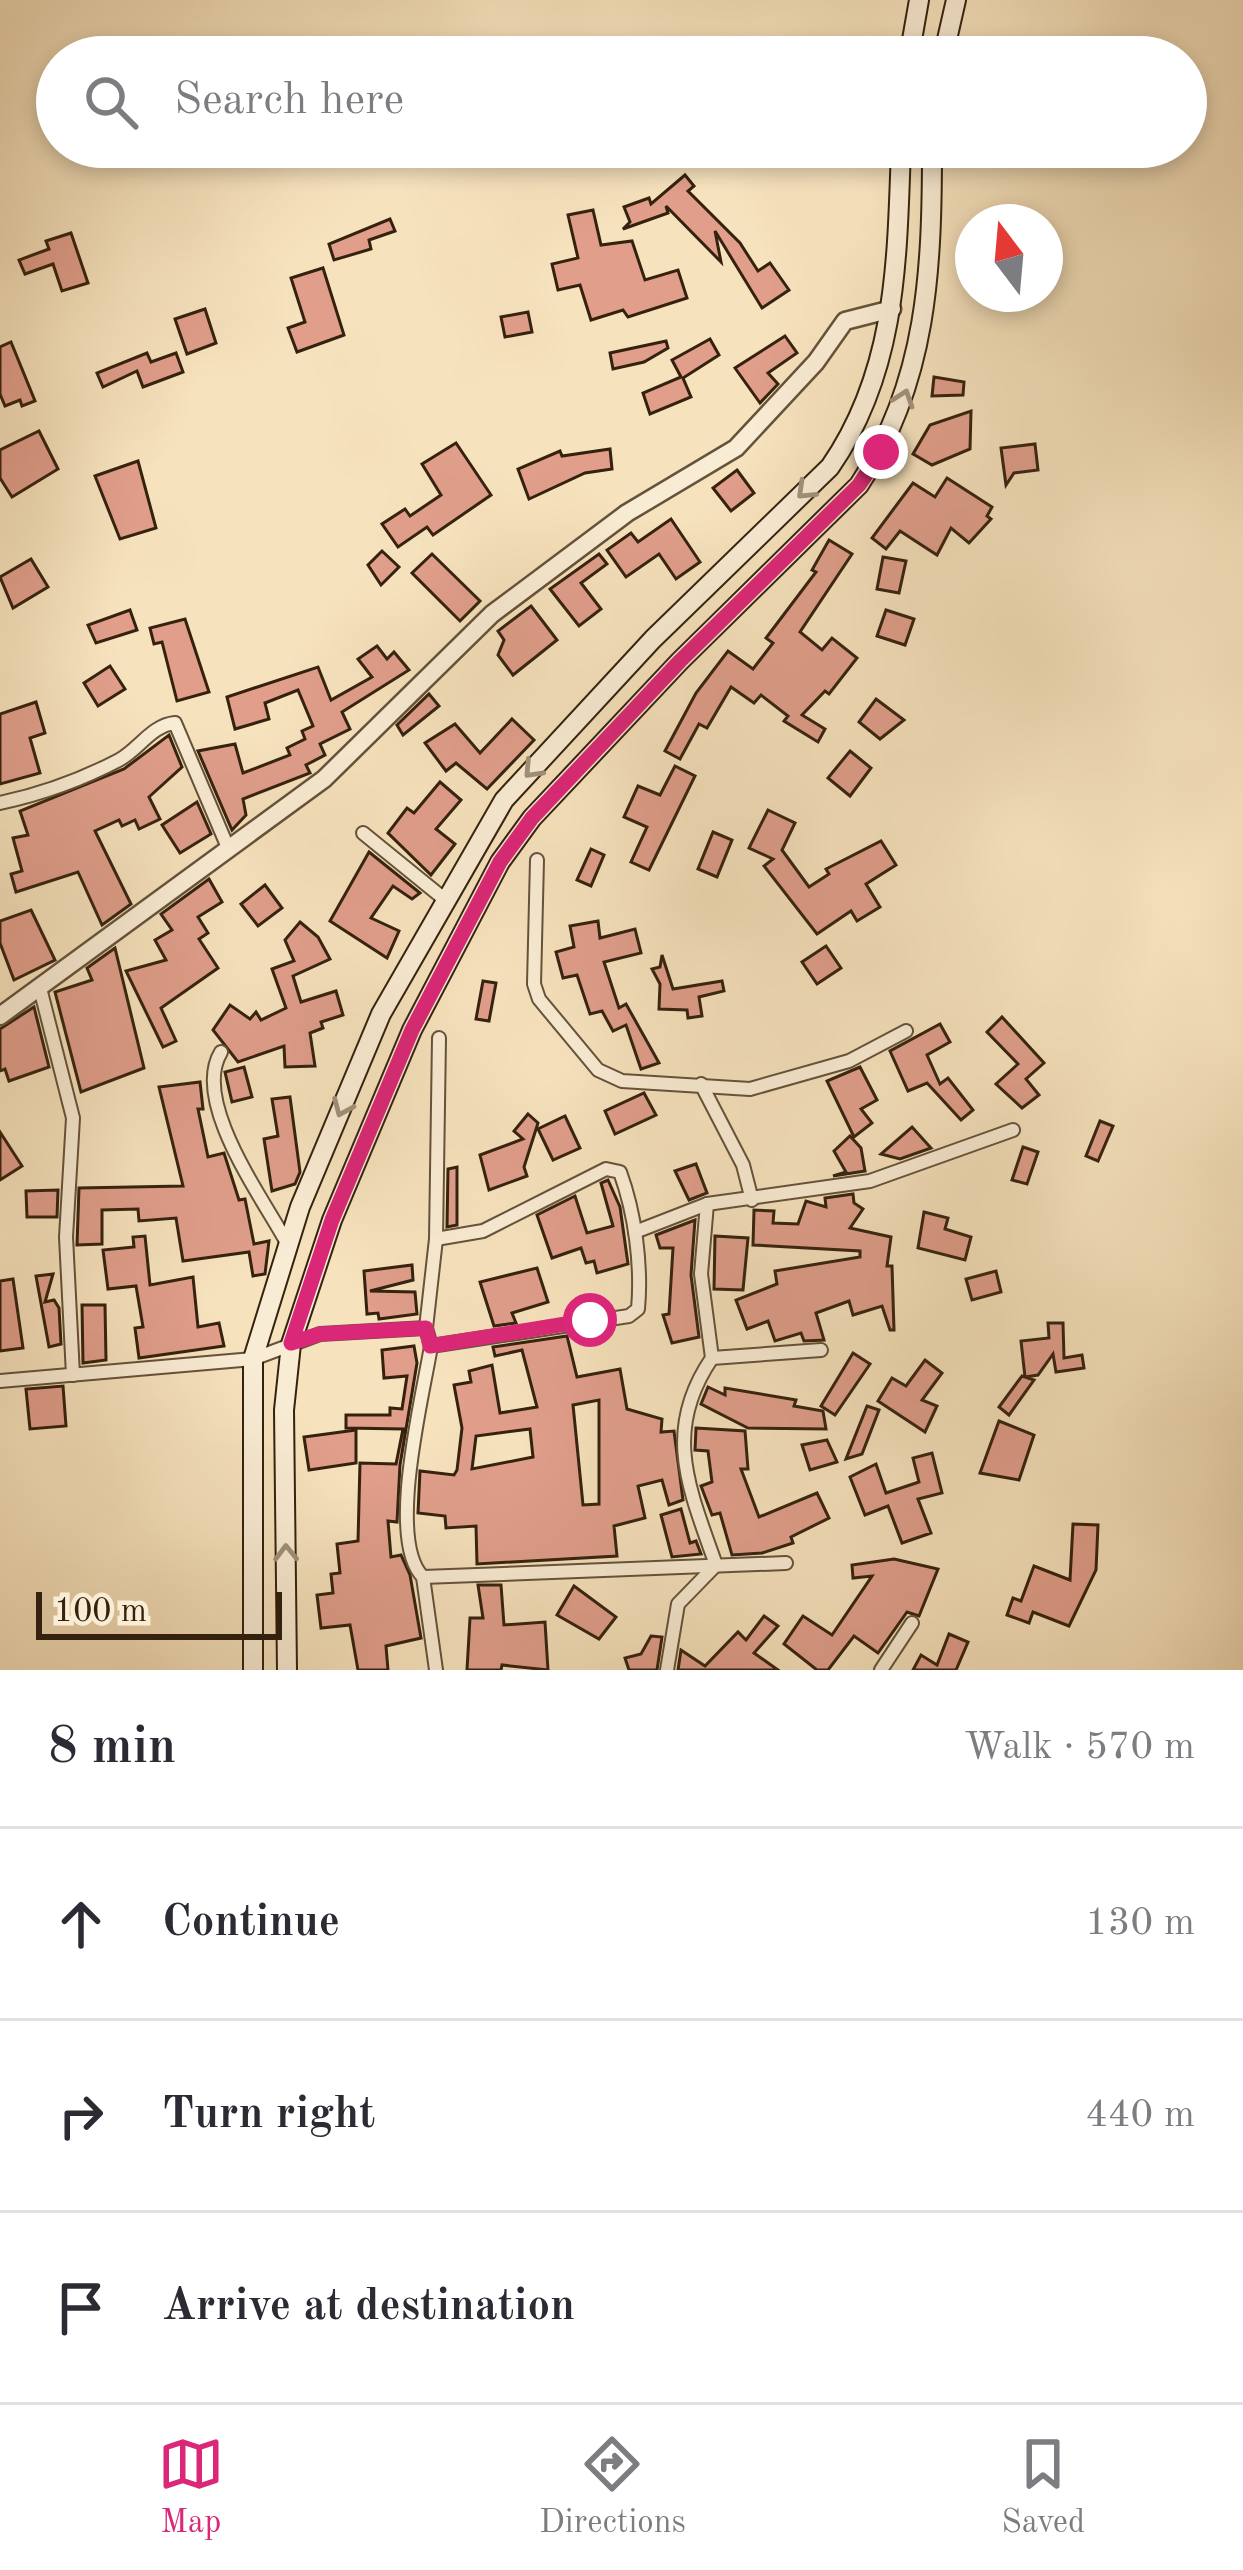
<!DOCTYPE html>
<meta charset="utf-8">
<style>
body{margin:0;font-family:"Old Standard TT",serif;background:#f2f2f3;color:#2b2b33}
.compass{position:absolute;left:955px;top:204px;width:108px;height:108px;border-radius:50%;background:#fff;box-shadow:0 6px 18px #0003;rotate:344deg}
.scale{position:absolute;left:36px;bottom:30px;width:246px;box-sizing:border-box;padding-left:12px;border:6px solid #35220e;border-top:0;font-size:33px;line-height:42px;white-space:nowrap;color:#35220e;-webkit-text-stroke:9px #f9ecd4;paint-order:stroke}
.stop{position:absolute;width:36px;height:36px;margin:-27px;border:9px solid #db2777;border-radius:50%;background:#fff}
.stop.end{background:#db2777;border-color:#fff;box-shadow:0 3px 12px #0008}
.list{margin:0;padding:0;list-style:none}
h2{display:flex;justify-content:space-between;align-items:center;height:156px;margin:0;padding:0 48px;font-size:51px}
h2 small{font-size:39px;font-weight:400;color:#7c7c81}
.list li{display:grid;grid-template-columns:78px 1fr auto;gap:36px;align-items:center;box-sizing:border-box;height:192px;padding:0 48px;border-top:3px solid #e1e1e2}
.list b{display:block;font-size:45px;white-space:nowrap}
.list em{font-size:39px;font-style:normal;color:#7c7c81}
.icon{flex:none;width:66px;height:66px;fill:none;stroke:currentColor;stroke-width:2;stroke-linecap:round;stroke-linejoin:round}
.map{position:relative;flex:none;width:1243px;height:1670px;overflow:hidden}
.search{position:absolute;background:#fff;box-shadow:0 6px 18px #0003;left:36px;right:36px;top:36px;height:132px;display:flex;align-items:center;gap:30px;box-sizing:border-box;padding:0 42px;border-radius:66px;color:#7c7c81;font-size:45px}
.sheet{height:732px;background:#fff}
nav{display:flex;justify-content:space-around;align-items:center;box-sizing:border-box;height:168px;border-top:3px solid #e1e1e2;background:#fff;font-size:33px;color:#7c7c81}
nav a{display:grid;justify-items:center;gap:6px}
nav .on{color:#db2777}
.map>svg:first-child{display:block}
</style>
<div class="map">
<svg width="1243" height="1670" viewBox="0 0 1243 1670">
<rect width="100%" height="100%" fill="#f6e2bd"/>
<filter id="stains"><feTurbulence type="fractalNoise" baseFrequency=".00167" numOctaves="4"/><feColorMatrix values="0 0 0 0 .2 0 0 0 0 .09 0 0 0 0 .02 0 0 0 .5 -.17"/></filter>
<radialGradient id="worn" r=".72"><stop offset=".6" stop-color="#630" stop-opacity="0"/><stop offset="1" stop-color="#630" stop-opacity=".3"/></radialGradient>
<g fill="#e09e8b" stroke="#35220e" stroke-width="3" fill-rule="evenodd">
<path d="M685 175 694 186 688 191 740 243 758 271 770 263 789 290 762 308 715 231 721 262 666 206 668 213 623 229 630 222 624 207 649 198 651 204Z"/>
<path d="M593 210 601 245 632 241 645 280 678 270 687 298 628 317 623 310 591 320 580 285 558 290 552 264 578 258 568 215Z"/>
<path d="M390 219 395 231 369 240 371 249 334 260 329 244Z"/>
<path d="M71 233 88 283 62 291 53 264 25 274 19 260 49 249 46 241Z"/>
<path d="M323 268 344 335 297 352 288 328 305 322 291 278Z"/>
<path d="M205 309 216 343 187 354 175 319Z"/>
<path d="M528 312 532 332 505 337 501 317Z"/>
<path d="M785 336 797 353 768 373 778 384 760 403 735 368Z"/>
<path d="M710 339 719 355 683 378 691 397 650 414 643 393 681 377 672 360Z"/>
<path d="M666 341 668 348 644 362 613 369 610 353Z"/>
<path d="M11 342 35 401 22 406 20 400 5 406 0 394V347Z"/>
<path d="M147 353 151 362 176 353 183 372 143 387 137 371 103 387 97 373Z"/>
<path d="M934 377 964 382 963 395 932 396Z"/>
<path d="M971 411 970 449 932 465 913 454 930 425Z"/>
<path d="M39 431 58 469 12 497 0 478V450Z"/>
<path d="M456 443 491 495 433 535 427 527 398 547 382 524 405 509 410 516 441 495 422 464Z"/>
<path d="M1035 444 1038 470 1014 473 1006 485 1001 448Z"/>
<path d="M610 449 612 469 585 473 529 499 518 469 560 451 562 456Z"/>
<path d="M138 461 156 528 120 539 95 476Z"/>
<path d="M737 470 754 493 731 511 713 488Z"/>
<path d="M947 478 992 507 987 516 991 519 969 543 951 528 937 555 900 531 886 549 872 538 913 483 935 497Z"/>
<path d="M671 519 700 562 676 579 659 554 626 577 607 550 631 533 638 542Z"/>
<path d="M829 540 852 554 800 632 822 650 832 638 857 658 829 694 825 691 802 715 825 729 818 742 784 721 788 716 761 695 754 703 731 687 707 728 699 724 680 759 665 751 696 693 728 651 753 669 773 643 766 638 816 572 812 570Z"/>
<path d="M382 551 399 567 381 585 368 565Z"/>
<path d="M432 554 480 601 460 621 412 573Z"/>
<path d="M599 554 607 564 581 583 601 609 579 626 550 589Z"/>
<path d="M883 557 906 561 899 593 877 589Z"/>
<path d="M31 559 48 587 13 608 0 577Z"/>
<path d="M531 606 557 640 513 675 498 655 504 640 498 631Z"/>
<path d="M130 610 137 630 96 643 88 625Z"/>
<path d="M886 610 914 619 905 645 877 636Z"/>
<path d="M185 619 209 692 177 701 162 642 154 644 150 628Z"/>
<path d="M377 646 387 659 394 652 409 670 342 712 350 729 320 744 325 755 306 765 310 773 243 799 246 815 232 830 198 751 235 744 243 773 290 755 287 748 305 739 302 731 313 726 298 690 265 703 269 719 235 729 227 697 318 667 331 700 372 677 358 659Z"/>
<path d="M110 666 125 689 98 706 84 683Z"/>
<path d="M429 694 439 706 403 735 397 725Z"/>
<path d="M876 699 904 720 880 739 859 722Z"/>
<path d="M36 702 45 733 30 738 40 773 0 784V714Z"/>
<path d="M512 719 534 740 487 789 456 763 446 771 425 743 455 724 480 753Z"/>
<path d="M169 735 182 767 149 797 160 819 139 829 135 820 122 826 119 820 95 831 131 904 102 925 78 872 16 892 11 874 22 871 13 838 28 835 20 811 124 769Z"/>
<path d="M850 751 871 768 850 796 828 778Z"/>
<path d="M675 766 695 776 649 870 631 862 647 827 624 817 638 786 660 795Z"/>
<path d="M440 782 461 800 436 829 455 844 431 875 388 833 407 808 414 813Z"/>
<path d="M197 802 211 834 180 853 162 825Z"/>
<path d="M768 810 795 823 782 850 809 887 829 874 826 869 881 841 896 865 866 884 880 907 857 921 851 911 817 934 764 866 773 859 749 848Z"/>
<path d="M713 832 732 840 717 877 698 869Z"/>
<path d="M591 849 604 855 591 886 577 880Z"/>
<path d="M369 852 420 893 412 899 393 886 371 918 399 931 387 958 330 921Z"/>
<path d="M209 879 222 902 198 917 208 933 199 939 218 968 161 1008 176 1041 163 1047 126 971 166 960 155 940 172 930 161 914Z"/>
<path d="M265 885 282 908 258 926 241 904Z"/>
<path d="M31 910 55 960 14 980 0 943V921Z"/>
<path d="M598 921 600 938 635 929 641 953 604 962 619 1008 626 1004 659 1063 641 1069 626 1025 613 1031 602 1011 590 1014 577 975 563 978 556 952 574 947 570 926Z"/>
<path d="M300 922 318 937 330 959 293 976 301 1002 336 991 343 1015 321 1022 323 1028 310 1033 315 1066 285 1067 284 1046 238 1062 213 1030 230 1005 250 1019 256 1012 261 1020 286 1008 272 969 294 961 285 940Z"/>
<path d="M826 946 841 968 817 984 802 962Z"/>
<path d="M115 948 144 1068 81 1092 55 992 92 980 87 968Z"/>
<path d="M662 955 673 989 722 981 724 991 699 997 702 1016 688 1018 687 1010 659 1009 660 984 652 969 660 967Z"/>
<path d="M483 981 496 983 489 1021 476 1019Z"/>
<path d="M34 1007 49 1067 9 1081 5 1069 0 1071V1029Z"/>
<path d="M1002 1017 1044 1063 1026 1079 1039 1095 1022 1108 996 1084 1018 1064 987 1032Z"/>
<path d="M940 1024 950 1042 927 1055 940 1084 948 1078 973 1110 961 1120 927 1083 908 1091 890 1051Z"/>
<path d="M244 1067 252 1097 232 1102 225 1072Z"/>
<path d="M860 1067 877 1100 861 1109 872 1123 854 1137 827 1081Z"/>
<path d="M200 1082 203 1109H198L208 1157 224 1153 239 1200 245 1199 254 1244 269 1241 265 1274 253 1276 249 1252 183 1261 176 1218 139 1221 138 1209 102 1210V1244L77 1245 79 1188 183 1186 159 1087Z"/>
<path d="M644 1093 656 1115 615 1134 605 1111Z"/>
<path d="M290 1097 300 1172 295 1184 272 1191 264 1139 278 1136 272 1099Z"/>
<path d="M528 1114 538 1123 524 1167 527 1176 489 1190 480 1155 523 1139 514 1131Z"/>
<path d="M565 1116 580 1148 553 1160 538 1129Z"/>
<path d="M1100 1121 1113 1126 1098 1161 1086 1156Z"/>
<path d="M912 1127 931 1148 900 1159 881 1154Z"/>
<path d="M0 1132 22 1166 0 1180Z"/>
<path d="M850 1136 861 1148 865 1171 833 1176 846 1172 834 1151Z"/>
<path d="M1023 1147 1038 1152 1027 1184 1012 1180Z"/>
<path d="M696 1164 707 1193 689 1200 675 1171Z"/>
<path d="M457 1167V1225L447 1227 448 1169Z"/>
<path d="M608 1180 620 1207 628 1264 597 1273 594 1261 586 1263 581 1248 552 1258 537 1215 575 1196 587 1233 613 1226 601 1183Z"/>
<path d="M58 1190 57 1217H27L26 1191Z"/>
<path d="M853 1194 854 1203 863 1209 850 1228 891 1237 887 1266H892L894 1330H890L882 1306 853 1315 849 1301 816 1313 824 1340 804 1341 801 1333 775 1341 768 1321 747 1329 736 1300 777 1284 775 1271 860 1257V1251L753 1245 754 1210 774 1211 773 1223 798 1224 806 1201 826 1207 825 1198Z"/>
<path d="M924 1212 948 1218 945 1229 971 1237 965 1260 918 1248Z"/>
<path d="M695 1220 691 1275 699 1337 672 1343 663 1315 669 1314 673 1248H660L656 1235Z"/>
<path d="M145 1236 150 1285 193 1277 198 1327 219 1323 224 1346 139 1358 135 1328 143 1327 136 1286 108 1289 103 1250 134 1247 133 1237Z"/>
<path d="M715 1236 748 1238 743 1290 714 1289Z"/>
<path d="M412 1265 413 1280 370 1291 415 1292 417 1314 379 1319 378 1313 367 1314 364 1271Z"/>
<path d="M537 1268 548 1302 512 1313 516 1323 494 1326 480 1282Z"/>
<path d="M996 1271 1001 1292 972 1300 966 1279Z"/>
<path d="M53 1274 45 1302 54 1300 59 1308 61 1344 49 1347 36 1276Z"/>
<path d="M13 1279 23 1348 0 1351V1281Z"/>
<path d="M82 1305H105L106 1360 83 1363Z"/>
<path d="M1048 1323H1063L1064 1358 1082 1355 1084 1368 1056 1372 1053 1354 1038 1375 1025 1377 1021 1341 1049 1338Z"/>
<path d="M567 1336 577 1377 620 1369 627 1409 662 1419 661 1432 674 1431 683 1500 669 1505 662 1480 638 1486 645 1518 614 1526 617 1556 477 1564 476 1526 446 1528 445 1516 418 1513 420 1471 454 1475 457 1470 462 1428 454 1385 471 1382 469 1371 492 1365 500 1413 537 1407 522 1350 495 1356 493 1347ZM599 1400V1504L583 1505 573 1405ZM530 1429 533 1457 472 1469 476 1436Z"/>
<path d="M414 1346 417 1363 400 1465 397 1522 388 1521 391 1557 401 1555 410 1575 421 1638 386 1646 388 1670H358L350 1625 321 1628 317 1595 333 1593 331 1574 340 1573 337 1544 358 1541 360 1463 396 1464 403 1429 346 1428V1415H390V1408L402 1409 407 1376 384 1378 382 1350Z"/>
<path d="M853 1353 870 1364 835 1415 821 1406Z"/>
<path d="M925 1360 942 1373 922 1400 937 1406 925 1432 878 1401 892 1378 906 1386Z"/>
<path d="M1022 1376 1034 1380 1009 1415 999 1407Z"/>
<path d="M63 1386 66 1426 30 1429 26 1389Z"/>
<path d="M708 1387 725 1395V1388L796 1400 794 1406 823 1411 826 1429 748 1428 701 1404Z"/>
<path d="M867 1406 879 1410 862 1454 846 1459Z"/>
<path d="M999 1421 1034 1435 1019 1480 980 1473Z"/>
<path d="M696 1428 745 1431 748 1469H741L759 1517 817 1493 829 1518 791 1537 793 1543 762 1553 732 1555 720 1513 712 1515 701 1486 712 1482 708 1451 695 1450Z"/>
<path d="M356 1430V1463L309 1470 304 1437Z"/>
<path d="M827 1440 837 1462 810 1470 802 1445Z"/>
<path d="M932 1453 942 1493 918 1499 931 1533 902 1543 888 1506 865 1515 850 1477 876 1464 886 1493 919 1482 913 1458Z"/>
<path d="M681 1509 690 1543 696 1541 701 1554 672 1557 661 1515Z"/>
<path d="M1073 1524 1098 1525 1096 1570 1069 1626 1033 1612 1029 1623 1007 1615 1013 1598 1021 1601 1034 1566 1070 1580Z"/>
<path d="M894 1559 938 1569 919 1616 907 1612 878 1653 854 1636 828 1670H817L784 1644 803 1616 832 1635 872 1576 853 1578 852 1565Z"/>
<path d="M478 1585H501L504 1625 545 1622 548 1670 502 1665 501 1670H467L470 1618H483Z"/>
<path d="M574 1586 616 1617 599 1639 557 1615Z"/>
<path d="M764 1616 778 1626 754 1653 778 1670H678L681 1650 705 1666 738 1632 746 1640Z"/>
<path d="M949 1634 968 1642 956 1670H913L921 1655 937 1665Z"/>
<path d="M651 1636 662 1637 657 1670H629L625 1658 641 1654Z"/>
</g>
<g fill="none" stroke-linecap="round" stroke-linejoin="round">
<defs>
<g id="minor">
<path d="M0 803C42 794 81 780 119 760 139 749 152 725 175 723L229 850"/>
<path d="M363 833 443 898"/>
<path d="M537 860 534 984 539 999 598 1070 622 1081 750 1089 849 1061 906 1031"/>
<path d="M40 988 73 1118 66 1237 73 1375"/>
<path d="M221 1052C191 1101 262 1197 287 1243"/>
<path d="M701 1084 743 1165 752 1200"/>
<path d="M635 1232 707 1204 870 1181 1013 1130"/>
<path d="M431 1346 629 1316 638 1309C642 1265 635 1213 620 1172L606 1169 483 1231 436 1239"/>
<path d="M712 1358 821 1350"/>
<path d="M0 1381 253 1359 320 1334 426 1328"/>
<path d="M423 1577 786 1563"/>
<path d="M436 1670 423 1577C386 1540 423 1396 431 1346L426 1328 436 1239 439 1038"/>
<path d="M667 1670 678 1604 716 1565C689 1488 662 1431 712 1358L701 1274 707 1204"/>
<path d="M881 1670 912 1623"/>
</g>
<path id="tertiary" d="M0 1016 324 779 492 614 627 513 736 448 816 362 845 321 892 309"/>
<g id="secondary">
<path d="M909 57 919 0"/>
<path d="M943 57 956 0"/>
<path d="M253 1670V1359L300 1207 381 1014 504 800 653 639 830 467C897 370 897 261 901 147"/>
<path d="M287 1670 284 1410 291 1344 332 1220 412 1030 500 862 532 818 680 661 859 485C928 381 932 268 932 147"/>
</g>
</defs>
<use href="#minor" stroke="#65523a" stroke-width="16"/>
<use href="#tertiary" stroke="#65523a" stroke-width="21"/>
<use href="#secondary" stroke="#35220e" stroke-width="22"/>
<use href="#minor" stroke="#f9ecd4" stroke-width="12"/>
<use href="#tertiary" stroke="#f9ecd4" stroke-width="16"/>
<use href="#secondary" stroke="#f9ecd4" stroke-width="18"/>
</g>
<defs><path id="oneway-chevron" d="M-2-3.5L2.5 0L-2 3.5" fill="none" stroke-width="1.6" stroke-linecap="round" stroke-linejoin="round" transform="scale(3)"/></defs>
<g stroke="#a1917b">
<use href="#oneway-chevron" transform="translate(904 398) rotate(-71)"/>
<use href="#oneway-chevron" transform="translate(805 491) rotate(136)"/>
<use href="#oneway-chevron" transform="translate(532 770) rotate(133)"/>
<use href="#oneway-chevron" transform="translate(342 1108) rotate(113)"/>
<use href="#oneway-chevron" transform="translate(286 1553) rotate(-91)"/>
</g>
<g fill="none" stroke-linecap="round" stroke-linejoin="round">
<path stroke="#db2777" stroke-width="15" d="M590 1320 430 1346 426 1328 320 1334 291 1343 332 1220 412 1030 500 862 532 818 680 661 859 485 881 452"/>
</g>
<rect width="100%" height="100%" filter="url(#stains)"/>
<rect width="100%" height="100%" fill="url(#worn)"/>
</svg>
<svg class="compass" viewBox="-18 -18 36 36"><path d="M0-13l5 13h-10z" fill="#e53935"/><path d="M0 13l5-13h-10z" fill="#7c7c81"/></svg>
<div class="scale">100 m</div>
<div class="stop" style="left:590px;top:1320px"></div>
<div class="stop end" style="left:881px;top:452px"></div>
<div class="search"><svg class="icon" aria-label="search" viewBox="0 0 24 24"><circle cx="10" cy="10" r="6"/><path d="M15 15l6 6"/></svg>Search here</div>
</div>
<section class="sheet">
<h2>8 min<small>Walk · 570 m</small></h2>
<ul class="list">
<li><svg class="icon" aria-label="ahead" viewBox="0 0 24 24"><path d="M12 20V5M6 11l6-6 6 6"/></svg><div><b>Continue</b></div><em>130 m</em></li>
<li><svg class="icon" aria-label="right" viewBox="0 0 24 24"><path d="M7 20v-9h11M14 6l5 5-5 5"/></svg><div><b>Turn right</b></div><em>440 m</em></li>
<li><svg class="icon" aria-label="arrive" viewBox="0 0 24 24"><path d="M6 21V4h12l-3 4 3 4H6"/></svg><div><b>Arrive at destination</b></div></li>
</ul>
</section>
<nav>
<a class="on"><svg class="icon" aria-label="map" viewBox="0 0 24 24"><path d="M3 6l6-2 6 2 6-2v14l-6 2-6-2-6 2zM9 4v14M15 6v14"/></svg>Map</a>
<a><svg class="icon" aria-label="directions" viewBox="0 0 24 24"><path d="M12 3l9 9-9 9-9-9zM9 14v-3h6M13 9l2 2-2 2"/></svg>Directions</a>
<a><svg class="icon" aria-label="saved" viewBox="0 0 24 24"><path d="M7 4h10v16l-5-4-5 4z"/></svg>Saved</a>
</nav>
